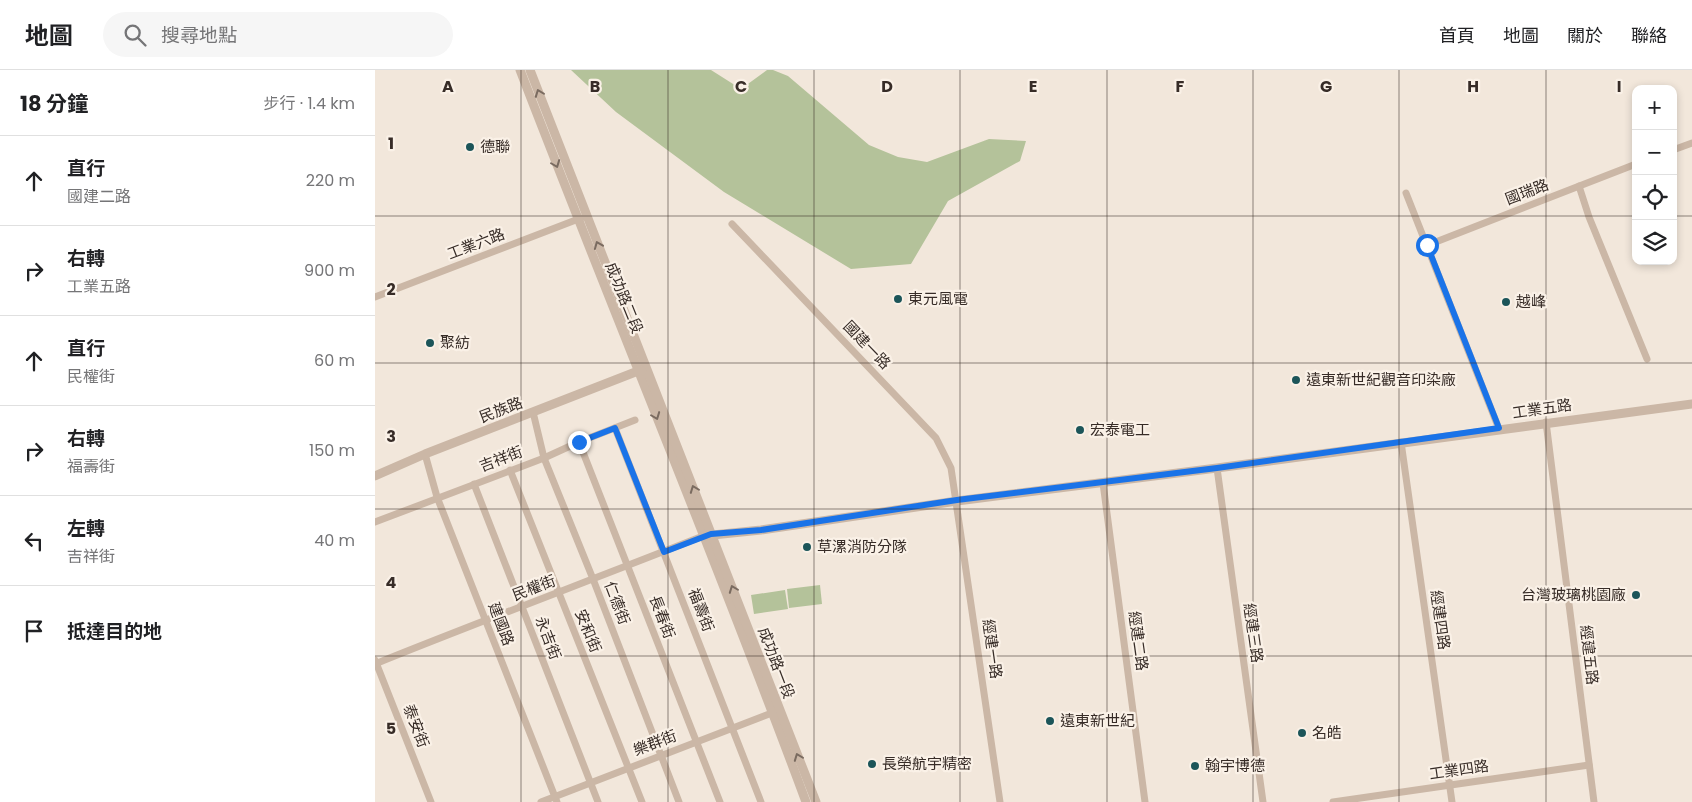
<!DOCTYPE html>
<html lang="zh-TW">
<meta charset="utf-8">
<style>
body{margin:0;font-family:Poppins,"Noto Sans TC",sans-serif;background:#f6f6f6;color:#202124}
.controls{position:absolute;right:15px;top:15px;display:grid;overflow:hidden;border-radius:10px;box-shadow:0 2px 8px #0003}
.controls button{width:45px;height:45px;display:grid;place-items:center;padding:0;border:0;border-bottom:1px solid #e0e0e0;background:#fff;color:#202124;font:25px sans-serif}
.stop{position:absolute;width:15px;height:15px;margin:-11px;border:4px solid #1a73e8;border-radius:50%;background:#fff}
.stop.end{background:#1a73e8;border-color:#fff;box-shadow:0 1px 5px #0008}
.list{margin:0;padding:0;list-style:none}
h2{display:flex;justify-content:space-between;align-items:center;height:65px;margin:0;padding:0 20px;font-size:21px}
h2 small{font-size:16px;font-weight:400;color:#757577}
.list li{display:grid;grid-template-columns:32px 1fr auto;gap:15px;align-items:center;box-sizing:border-box;height:90px;padding:0 20px;border-top:1px solid #e0e0e0}
.list b{display:block;font-size:19px;white-space:nowrap}
.list p{margin:0;font-size:16px;white-space:nowrap;color:#757577}
.list em{font-size:16px;font-style:normal;color:#757577}
.icon{flex:none;width:28px;height:28px;fill:none;stroke:currentColor;stroke-width:2;stroke-linecap:round;stroke-linejoin:round}
.map{position:relative;flex:none;width:1317px;height:732px;overflow:hidden}
header{display:flex;align-items:center;gap:30px;box-sizing:border-box;height:70px;padding:0 25px;background:#fff;border-bottom:1px solid #e0e0e0}
header strong{font-size:24px}
nav{display:flex;gap:28px;margin-inline-start:auto;font-size:18px}
.search{width:350px;height:45px;background:#f6f6f6;display:flex;align-items:center;gap:12px;box-sizing:border-box;padding:0 18px;border-radius:28px;color:#757577;font-size:19px}
main{display:flex}
aside{flex:1;background:#fff}
.map>svg:first-child{display:block}
</style>
<header>
<strong>地圖</strong>
<div class="search"><svg class="icon" aria-label="search" viewBox="0 0 24 24"><circle cx="10" cy="10" r="6"/><path d="M15 15l6 6"/></svg>搜尋地點</div>
<nav><a>首頁</a><a>地圖</a><a>關於</a><a>聯絡</a></nav>
</header>
<main>
<aside>
<h2>18 分鐘<small>步行 · 1.4 km</small></h2>
<ul class="list">
<li><svg class="icon" aria-label="ahead" viewBox="0 0 24 24"><path d="M12 20V5M6 11l6-6 6 6"/></svg><div><b>直行</b><p>國建二路</p></div><em>220 m</em></li>
<li><svg class="icon" aria-label="right" viewBox="0 0 24 24"><path d="M7 20v-9h11M14 6l5 5-5 5"/></svg><div><b>右轉</b><p>工業五路</p></div><em>900 m</em></li>
<li><svg class="icon" aria-label="ahead" viewBox="0 0 24 24"><path d="M12 20V5M6 11l6-6 6 6"/></svg><div><b>直行</b><p>民權街</p></div><em>60 m</em></li>
<li><svg class="icon" aria-label="right" viewBox="0 0 24 24"><path d="M7 20v-9h11M14 6l5 5-5 5"/></svg><div><b>右轉</b><p>福壽街</p></div><em>150 m</em></li>
<li><svg class="icon" aria-label="left" viewBox="0 0 24 24"><path d="M17 20v-9H6M10 6l-5 5 5 5"/></svg><div><b>左轉</b><p>吉祥街</p></div><em>40 m</em></li>
<li><svg class="icon" aria-label="arrive" viewBox="0 0 24 24"><path d="M6 21V4h12l-3 4 3 4H6"/></svg><div><b>抵達目的地</b></div></li>
</ul>
</aside>
<div class="map">
<svg width="1317" height="732" viewBox="0 0 1317 732">
<rect width="100%" height="100%" fill="#f2e7db"/>
<g fill="#b4c29a">
<path d="M196 0H336L366 19 392 0H398L413 6 494 75 523 87 552 92 614 69 651 71 645 91 573 131 536 194 476 199 349 122 241 42Z"/>
<path d="M445 515 447 534 414 538 412 519Z"/>
<path d="M410 520 413 539 379 544 376 525Z"/>
</g>
<g fill="none" stroke-linecap="round" stroke-linejoin="round">
<g stroke="#cbb7a6" stroke-width="7">
<path d="M1298 80 1317 73"/>
<path d="M1204 116 1214 147 1272 289"/>
<path d="M1031 123 1124 359"/>
<path d="M357 154 561 368 576 398 625 732"/>
<path d="M1053 175 1261 94"/>
<path d="M0 227 206 148"/>
<path d="M158 342 169 388 218 509 304 732"/>
<path d="M1171 352 1219 732"/>
<path d="M240 358 386 732"/>
<path d="M204 372 345 732"/>
<path d="M1026 372 1077 732"/>
<path d="M50 384 62 427 182 732"/>
<path d="M842 398 888 732"/>
<path d="M135 400 267 732"/>
<path d="M728 413 770 732"/>
<path d="M99 414 223 732"/>
<path d="M0 452 169 388 204 372 260 350"/>
<path d="M0 590 56 732"/>
<path d="M0 594C109 550 219 509 328 466"/>
<path d="M166 732 402 641"/>
<path d="M958 732 1214 695"/>
</g>
<g stroke="#cbb7a6" stroke-width="9">
<path d="M145 0C239 244 340 486 431 732"/>
<path d="M155 0 441 732"/>
<path d="M0 406 50 384 263 301H267"/>
<path d="M328 466 386 460 582 431 842 398 1317 334"/>
</g>
</g>
<defs><path id="oneway-chevron" d="M-2-3.5L2.5 0L-2 3.5" fill="none" stroke-width="1.6" stroke-linecap="round" stroke-linejoin="round" transform="scale(1.25)"/></defs>
<g stroke="#7a6b60">
<use href="#oneway-chevron" transform="translate(164 23) rotate(-111)"/>
<use href="#oneway-chevron" transform="translate(181 94) rotate(69)"/>
<use href="#oneway-chevron" transform="translate(223 175) rotate(-112)"/>
<use href="#oneway-chevron" transform="translate(281 346) rotate(69)"/>
<use href="#oneway-chevron" transform="translate(319 419) rotate(-111)"/>
<use href="#oneway-chevron" transform="translate(358 519) rotate(-111)"/>
<use href="#oneway-chevron" transform="translate(423 687) rotate(-111)"/>
</g>
<g fill="none" stroke-linecap="round" stroke-linejoin="round">
<path stroke="#1a73e8" stroke-width="6" d="M204 372 240 358 289 482 336 464 386 460 582 430 842 398 1124 358 1052 175"/>
</g>
<path fill="none" stroke="#372c27" stroke-width="1" stroke-opacity="0.55" d="M146 0V732M293 0V732M439 0V732M585 0V732M732 0V732M878 0V732M1024 0V732M1171 0V732M0 146H1261M1298 146H1317M0 293H1317M0 439H1317M0 586H1317"/>
<g fill="#1c5559" stroke="#faf1e7" stroke-width="2">
<circle cx="95" cy="77" r="5"/>
<circle cx="523" cy="229" r="5"/>
<circle cx="1131" cy="232" r="5"/>
<circle cx="55" cy="273" r="5"/>
<circle cx="921" cy="310" r="5"/>
<circle cx="705" cy="360" r="5"/>
<circle cx="432" cy="477" r="5"/>
<circle cx="1261" cy="525" r="5"/>
<circle cx="675" cy="651" r="5"/>
<circle cx="927" cy="663" r="5"/>
<circle cx="497" cy="694" r="5"/>
<circle cx="820" cy="696" r="5"/>
</g>
<g text-anchor="middle" stroke-width="4.5" stroke-linejoin="round" paint-order="stroke">
<g font-size="15" fill="#372c27" stroke="#faf1e7" text-anchor="start">
<text x="105" y="82">德聯</text>
<text x="533" y="234">東元風電</text>
<text x="1141" y="237">越峰</text>
<text x="65" y="278">聚紡</text>
<text x="931" y="315">遠東新世紀觀音印染廠</text>
<text x="715" y="365">宏泰電工</text>
<text x="442" y="482">草漯消防分隊</text>
<text x="1251" y="530" text-anchor="end">台灣玻璃桃園廠</text>
<text x="685" y="656">遠東新世紀</text>
<text x="937" y="668">名皓</text>
<text x="507" y="699">長榮航宇精密</text>
<text x="830" y="701">翰宇博德</text>
</g>
<g font-size="15" fill="#372c27" stroke="#faf1e7">
<text transform="translate(1152 122) rotate(-21)" y="5">國瑞路</text>
<text transform="translate(101 174) rotate(-21)" y="5">工業六路</text>
<text transform="translate(249 228) rotate(68)" y="5">成功路二段</text>
<text transform="translate(492 275) rotate(46)" y="5">國建一路</text>
<text transform="translate(1167 339) rotate(-8)" y="5">工業五路</text>
<text transform="translate(126 340) rotate(-21)" y="5">民族路</text>
<text transform="translate(126 389) rotate(-21)" y="5">吉祥街</text>
<text transform="translate(159 518) rotate(-21)" y="5">民權街</text>
<text transform="translate(242 533) rotate(69)" y="5">仁德街</text>
<text transform="translate(326 540) rotate(69)" y="5">福壽街</text>
<text transform="translate(287 547) rotate(69)" y="5">長春街</text>
<text transform="translate(1065 550) rotate(82)" y="5">經建四路</text>
<text transform="translate(126 554) rotate(69)" y="5">建國路</text>
<text transform="translate(213 561) rotate(68)" y="5">安和街</text>
<text transform="translate(878 563) rotate(82)" y="5">經建三路</text>
<text transform="translate(173 568) rotate(69)" y="5">永吉街</text>
<text transform="translate(763 571) rotate(82)" y="5">經建二路</text>
<text transform="translate(617 579) rotate(82)" y="5">經建一路</text>
<text transform="translate(1214 585) rotate(83)" y="5">經建五路</text>
<text transform="translate(401 593) rotate(69)" y="5">成功路一段</text>
<text transform="translate(41 656) rotate(69)" y="5">泰安街</text>
<text transform="translate(280 673) rotate(-21)" y="5">樂群街</text>
<text transform="translate(1084 700) rotate(-8)" y="5">工業四路</text>
</g>
</g>
<g font-size="16" text-anchor="middle" font-weight="bold" fill="#372c27" stroke="#faf1e7" stroke-width="4.5" stroke-linejoin="round" paint-order="stroke">
<text x="73" y="22">A</text>
<text x="220" y="22">B</text>
<text x="366" y="22">C</text>
<text x="512" y="22">D</text>
<text x="658" y="22">E</text>
<text x="805" y="22">F</text>
<text x="951" y="22">G</text>
<text x="1098" y="22">H</text>
<text x="1244" y="22">I</text>
<text x="16" y="79">1</text>
<text x="16" y="225">2</text>
<text x="16" y="372">3</text>
<text x="16" y="518">4</text>
<text x="16" y="664">5</text>
</g>
</svg>
<div class="controls">
<button>+</button>
<button>−</button>
<button><svg class="icon" aria-label="locate" viewBox="0 0 24 24"><circle cx="12" cy="12" r="6"/><path d="M12 2v4M12 18v4M2 12h4M18 12h4"/></svg></button>
<button><svg class="icon" aria-label="layers" viewBox="0 0 24 24"><path d="M12 4l9 5-9 5-9-5zM3 14l9 5 9-5"/></svg></button>
</div>
<div class="stop" style="left:1052px;top:175px"></div>
<div class="stop end" style="left:204px;top:372px"></div>
</div>
</main>
